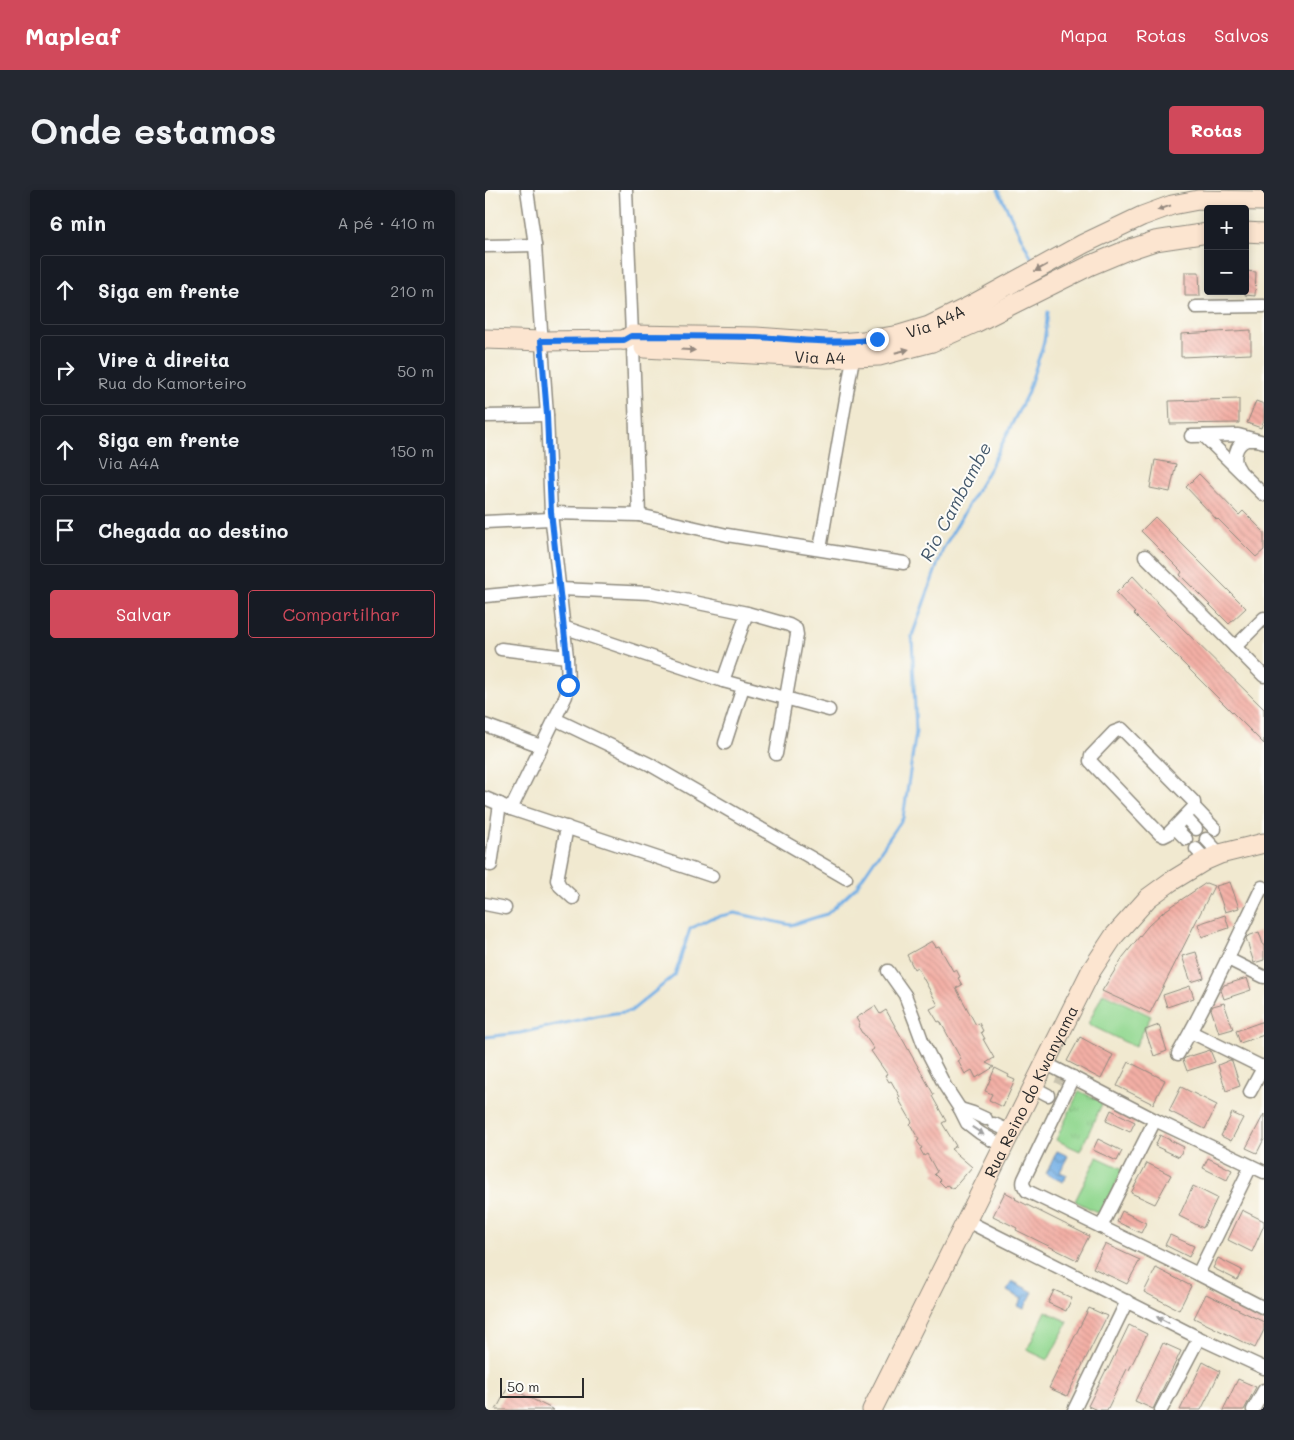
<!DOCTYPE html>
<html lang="pt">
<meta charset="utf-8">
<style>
body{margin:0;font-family:Mali,sans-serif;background:#242831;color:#f1f3f6}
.controls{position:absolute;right:15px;top:15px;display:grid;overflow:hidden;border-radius:5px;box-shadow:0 2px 8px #0003}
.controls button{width:45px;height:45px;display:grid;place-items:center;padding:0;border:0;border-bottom:1px solid #363941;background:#171b24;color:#f1f3f6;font:25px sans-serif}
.scale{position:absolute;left:15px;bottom:12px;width:84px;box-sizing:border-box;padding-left:5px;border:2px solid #2b2b2b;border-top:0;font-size:14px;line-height:18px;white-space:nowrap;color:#2b2b2b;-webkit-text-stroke:4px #fdfcf7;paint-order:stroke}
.stop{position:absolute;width:15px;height:15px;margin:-11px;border:4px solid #1a73e8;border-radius:50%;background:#fff}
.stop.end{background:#1a73e8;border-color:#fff;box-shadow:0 1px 5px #0008}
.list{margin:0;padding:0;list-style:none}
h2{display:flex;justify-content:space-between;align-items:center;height:65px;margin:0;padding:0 20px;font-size:21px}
h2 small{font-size:16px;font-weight:400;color:#9ea1a6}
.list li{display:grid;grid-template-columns:32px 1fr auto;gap:15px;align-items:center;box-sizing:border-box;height:70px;margin:0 10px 10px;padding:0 10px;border:1px solid #363941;border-radius:5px}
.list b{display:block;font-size:19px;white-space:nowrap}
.list p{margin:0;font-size:16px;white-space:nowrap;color:#9ea1a6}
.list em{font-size:16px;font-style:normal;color:#9ea1a6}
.actions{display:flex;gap:10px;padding:15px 20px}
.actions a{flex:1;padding:11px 0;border:1px solid #d1495b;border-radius:5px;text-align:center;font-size:18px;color:#d1495b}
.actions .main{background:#d1495b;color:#fff}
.icon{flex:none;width:28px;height:28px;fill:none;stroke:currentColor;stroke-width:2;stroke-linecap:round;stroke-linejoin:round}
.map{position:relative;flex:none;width:779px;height:1220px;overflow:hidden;border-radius:5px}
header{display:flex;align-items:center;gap:30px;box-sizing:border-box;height:70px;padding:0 25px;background:#d1495b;color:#fff}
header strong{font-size:24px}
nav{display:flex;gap:28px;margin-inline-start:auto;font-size:18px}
.intro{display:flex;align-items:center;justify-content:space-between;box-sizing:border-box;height:120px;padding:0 30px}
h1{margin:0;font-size:35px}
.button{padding:12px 22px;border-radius:5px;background:#d1495b;color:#fff;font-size:18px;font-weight:700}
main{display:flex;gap:30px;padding:0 30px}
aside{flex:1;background:#171b24;border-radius:5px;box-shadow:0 2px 8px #0003}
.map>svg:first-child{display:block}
</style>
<header>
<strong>Mapleaf</strong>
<nav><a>Mapa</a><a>Rotas</a><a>Salvos</a></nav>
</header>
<div class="intro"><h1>Onde estamos</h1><a class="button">Rotas</a></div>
<main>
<aside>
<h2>6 min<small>A pé · 410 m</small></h2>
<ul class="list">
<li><svg class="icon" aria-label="ahead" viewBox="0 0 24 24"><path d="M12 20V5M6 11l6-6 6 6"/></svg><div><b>Siga em frente</b></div><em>210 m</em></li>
<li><svg class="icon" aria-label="right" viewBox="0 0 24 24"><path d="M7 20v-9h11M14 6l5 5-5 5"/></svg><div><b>Vire à direita</b><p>Rua do Kamorteiro</p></div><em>50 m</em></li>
<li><svg class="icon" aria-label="ahead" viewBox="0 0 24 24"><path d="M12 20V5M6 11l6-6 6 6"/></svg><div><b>Siga em frente</b><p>Via A4A</p></div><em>150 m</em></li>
<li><svg class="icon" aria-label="arrive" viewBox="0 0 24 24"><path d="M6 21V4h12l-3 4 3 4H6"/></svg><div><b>Chegada ao destino</b></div></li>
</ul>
<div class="actions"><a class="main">Salvar</a><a>Compartilhar</a></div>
</aside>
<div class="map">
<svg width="779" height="1220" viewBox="0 0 779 1220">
<defs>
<pattern id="grass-tufts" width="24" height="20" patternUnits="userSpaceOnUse" patternTransform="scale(1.25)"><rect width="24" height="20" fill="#93d891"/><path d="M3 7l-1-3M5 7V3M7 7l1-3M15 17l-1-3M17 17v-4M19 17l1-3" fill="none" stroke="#7fba7d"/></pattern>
<pattern id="water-waves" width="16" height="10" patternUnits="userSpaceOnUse" patternTransform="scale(1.25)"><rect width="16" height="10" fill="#73afe5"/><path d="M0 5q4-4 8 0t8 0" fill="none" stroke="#5f8fba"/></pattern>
<pattern id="building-back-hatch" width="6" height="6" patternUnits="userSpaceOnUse" patternTransform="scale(1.25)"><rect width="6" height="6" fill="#f3afa5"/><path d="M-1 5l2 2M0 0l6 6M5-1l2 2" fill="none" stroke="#d0978e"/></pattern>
</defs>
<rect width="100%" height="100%" fill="#fdfcf7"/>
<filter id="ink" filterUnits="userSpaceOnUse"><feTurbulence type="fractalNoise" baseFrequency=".02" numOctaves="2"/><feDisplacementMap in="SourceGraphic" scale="10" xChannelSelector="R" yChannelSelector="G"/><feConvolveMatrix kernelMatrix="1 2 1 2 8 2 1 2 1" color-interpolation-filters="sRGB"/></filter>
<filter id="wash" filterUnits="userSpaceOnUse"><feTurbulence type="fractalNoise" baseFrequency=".0096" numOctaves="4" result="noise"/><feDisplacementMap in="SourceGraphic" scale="20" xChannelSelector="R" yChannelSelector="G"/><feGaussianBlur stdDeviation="1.12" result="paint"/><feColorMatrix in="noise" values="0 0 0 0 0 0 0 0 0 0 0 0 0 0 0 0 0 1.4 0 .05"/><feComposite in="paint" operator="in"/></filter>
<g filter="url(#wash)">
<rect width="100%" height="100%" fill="#f1e9d0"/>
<path fill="url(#grass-tufts)" stroke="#5f825e" d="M594 901 618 912 595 961 571 950Z"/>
<g fill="#93d891" stroke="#5f825e">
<path d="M618 803 666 826 650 857 603 834Z"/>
<path d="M612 967 638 979 616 1024 590 1011Z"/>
<path d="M561 1121 583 1132 563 1170 542 1160Z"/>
</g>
<g fill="url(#water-waves)" stroke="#4f6d88">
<path d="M572 961 583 966 575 982 582 985 578 992 561 984Z"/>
<path d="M527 1091 548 1102 539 1119 533 1116 537 1109 522 1101Z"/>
</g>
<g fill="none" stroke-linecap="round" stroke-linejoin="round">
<g stroke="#73afe5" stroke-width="3">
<path d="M513 0 546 67"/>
<path d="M0 847 35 843 116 825 146 821 190 785 205 739 226 728 250 723 306 735 342 724 371 697 418 628 431 542 427 446 458 359 506 276 542 204 559 152 563 122"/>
</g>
</g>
<g id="blocks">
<g fill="url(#building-back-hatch)">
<path d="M760 81 771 82 770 106 760 105Z"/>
<path d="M700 82H714L715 106H700Z"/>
<path d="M766 140V164L696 167V144Z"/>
<path d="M754 209V233L685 234 684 211Z"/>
<path d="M771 211 779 214V230L776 238 762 233Z"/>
<path d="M670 270 691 274 685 302 665 298Z"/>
<path d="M714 284 754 325 758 321 779 342V360L771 367 733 329 732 330 701 297Z"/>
<path d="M670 327 761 418 744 434 695 385 697 382 656 341Z"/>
<path d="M648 386 685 426 779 519V554L649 424 650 423 631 403Z"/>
<path d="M745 692 754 718 740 722 731 696Z"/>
<path d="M721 693 729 696 665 823 617 801 638 767 663 736 678 722Z"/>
<path d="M740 725 744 738 717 747 713 734Z"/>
<path d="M774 742 779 757V770L769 773 761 748 763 746Z"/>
<path d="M447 751 451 757 454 756 468 781 471 779 475 787 473 788 477 795 471 798 491 835 494 833 498 841 496 842 500 849H498L509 868 501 873 509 877 491 888 487 880 480 884 473 871 476 869 455 831 453 832 445 819 453 815 432 777 429 779 422 765Z"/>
<path d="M711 762 719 788 706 792 697 766Z"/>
<path d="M762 788 766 800 739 809 736 800 739 795Z"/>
<path d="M705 796 709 808 682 817 678 805Z"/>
<path d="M739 813 748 839 734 843 726 819 728 816Z"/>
<path d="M390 816 395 824 401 820 449 905 447 906 461 931 457 933 471 956 466 959 487 977 468 999 462 995 460 997 454 991 455 990 449 984 452 982 442 964 439 966 435 959 437 958 432 951 434 950 425 934 427 932 413 908 415 907 406 891 404 892 400 885 402 884 386 861 389 859 378 843H377L373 836 375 835 371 828Z"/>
<path d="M779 831V845L755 853 751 841Z"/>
<path d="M674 835 682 861 669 866 660 840Z"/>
<path d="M595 847 628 865 616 889 582 871Z"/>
<path d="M725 860 730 872 702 881 698 870 700 868Z"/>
<path d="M745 870 747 871 755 896 741 901 733 875Z"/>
<path d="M644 872 680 890 668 914 632 896Z"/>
<path d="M510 878 524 885 523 887 530 890 518 917 504 910 507 904 500 901Z"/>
<path d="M696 897 732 915 720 939 684 921Z"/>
<path d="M626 920 650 932 645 942 621 931Z"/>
<path d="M747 923 758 928 746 951 736 946Z"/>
<path d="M779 924V949L772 963 761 958Z"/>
<path d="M675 945 699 957 694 967 670 956Z"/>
<path d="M613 949 637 961 632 971 608 960Z"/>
<path d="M723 968 747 980 742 990 718 978Z"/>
<path d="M662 973 686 985 670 1014 646 1003Z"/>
<path d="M708 996 732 1008 718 1038 694 1026Z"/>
<path d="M520 1002 531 1008 530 1009 604 1046 592 1070 531 1040 532 1038 508 1026Z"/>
<path d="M757 1020 779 1031V1035L767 1062 743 1050Z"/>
<path d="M637 1021 661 1033 656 1043 632 1032Z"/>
<path d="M685 1045 709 1056 704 1067 680 1055Z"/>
<path d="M620 1054 655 1070 642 1094 608 1078Z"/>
<path d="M733 1068 757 1080 752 1090 728 1078Z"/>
<path d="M671 1078 706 1096 694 1120 659 1102Z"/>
<path d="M569 1100 587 1108 581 1121 563 1113Z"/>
<path d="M721 1104 779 1132V1140L770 1158 709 1128Z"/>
<path d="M604 1118 622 1126 582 1206 564 1198Z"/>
<path d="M644 1135 662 1144 644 1180 642 1179 622 1220H612L603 1216 621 1180 622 1181Z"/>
<path d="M678 1153 696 1161 668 1219 650 1211Z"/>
<path d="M718 1172 735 1181 729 1194 716 1220H695Z"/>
<path d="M753 1189 771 1197 759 1220H738Z"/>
<path d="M23 1197 69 1220H11Z"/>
</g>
</g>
</g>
<g filter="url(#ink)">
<use href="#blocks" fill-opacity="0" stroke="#8e8a7e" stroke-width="1"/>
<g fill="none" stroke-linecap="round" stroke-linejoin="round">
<path stroke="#c9c3af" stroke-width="12" stroke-dasharray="12 6" stroke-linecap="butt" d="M572 887 578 890"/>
<defs>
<g id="street">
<path d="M141 0 147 145"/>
<path d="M0 56 50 55"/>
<path d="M711 117 779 116"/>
<path d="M148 157 154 325"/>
<path d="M0 226 62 225"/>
<path d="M706 246 753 245 779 252"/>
<path d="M719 246 779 305"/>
<path d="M754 279C747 270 750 254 762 250 763 250 769 250 770 250"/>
<path d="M66 323 154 325 242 345 419 373"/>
<path d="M0 332 66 329"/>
<path d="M335 359 368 168"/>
<path d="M660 366 779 486"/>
<path d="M0 406 75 399 165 403 262 423 304 435 311 439 312 445 291 564"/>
<path d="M78 437 238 491 344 520"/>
<path d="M750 457 779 428"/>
<path d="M16 459 82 467"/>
<path d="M238 491 262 423"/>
<path d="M70 529 164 574 361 688"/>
<path d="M0 535 56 556"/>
<path d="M637 539 709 612V617L683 644 679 646 675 644 605 571 606 566 629 542Z"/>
<path d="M240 553 258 497"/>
<path d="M0 608 26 619 227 686"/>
<path d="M709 617 730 639"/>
<path d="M26 619 81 506 83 495 82 467 66 323 62 225 50 55 42 0"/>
<path d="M700 627 711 639"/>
<path d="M82 637 72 690 75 696 88 708"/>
<path d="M690 638 701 649"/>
<path d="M721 649 735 664"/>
<path d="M711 659 721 670"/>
<path d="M6 675 15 614"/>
<path d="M0 714 20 718"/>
<path d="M743 769 779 787"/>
<path d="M403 781 420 805 430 831 438 853 460 896 475 919 482 933 495 943 519 957"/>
<path d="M706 842 779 878"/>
<path d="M693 864C724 810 750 753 777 697L779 698"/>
<path d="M560 873 670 930 779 982"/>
<path d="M588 887 539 989C537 994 539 997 542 1001L713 1084 779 1118"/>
<path d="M548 897 563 905"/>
<path d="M765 902 779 876"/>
<path d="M475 919 488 923 501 929"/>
<path d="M509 934 526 942"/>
<path d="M482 1031 714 1148 779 1178"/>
<path d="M616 1037 670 930"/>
<path d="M713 1084 766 976"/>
<path d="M589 1220 642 1111"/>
<path d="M676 1220 714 1148"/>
<path d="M768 1220 779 1200"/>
</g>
<g id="secondary">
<path d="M760 42 779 43"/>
<path d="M0 149 56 151 139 150"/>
<path id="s1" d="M139 150 147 145 271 147 354 153 378 151 414 145 444 136 483 117 598 54 657 26 687 15 713 10 779 11"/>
<path id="s2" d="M159 158 342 168 394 166 447 152 490 133 604 76 640 61 670 51 723 43"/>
<path id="s3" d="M387 1220 606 781 629 746 663 708 685 692 721 670 735 664 779 653"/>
</g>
</defs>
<use href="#street" stroke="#8e8a7e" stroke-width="15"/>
<use href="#secondary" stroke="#8e8a7e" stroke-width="21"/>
<use href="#street" stroke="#fff" stroke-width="12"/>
<use href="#secondary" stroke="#fce5d0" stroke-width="19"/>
</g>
<defs><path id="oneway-solid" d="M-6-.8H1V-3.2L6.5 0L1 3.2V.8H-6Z" transform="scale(1.25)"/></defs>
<g fill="#94887e">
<use href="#oneway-solid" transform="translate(679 18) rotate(160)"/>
<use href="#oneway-solid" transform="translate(556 78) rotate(151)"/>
<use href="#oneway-solid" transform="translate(203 160) rotate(3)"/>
<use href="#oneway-solid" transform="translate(417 161) rotate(-14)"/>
</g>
<g fill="#a0a0a0">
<use href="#oneway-solid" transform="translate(493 941) rotate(34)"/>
<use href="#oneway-solid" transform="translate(678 1130) rotate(-153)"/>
</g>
</g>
<g fill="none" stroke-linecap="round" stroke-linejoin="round" filter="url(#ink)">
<path stroke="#1a73e8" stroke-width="6" d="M83 495 82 467 66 322 62 225 56 151 139 150 146 146C187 146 229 146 270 147 311 149 350 155 392 149"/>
</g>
<g text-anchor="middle" stroke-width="4" stroke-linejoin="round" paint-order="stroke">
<g font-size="16" fill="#2b2b2b" stroke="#fdfcf7">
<text dy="6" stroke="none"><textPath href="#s1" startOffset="316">Via A4A</textPath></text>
<text dy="6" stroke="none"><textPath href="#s2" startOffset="176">Via A4</textPath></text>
<text dy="6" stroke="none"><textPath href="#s3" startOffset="356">Rua Reino do Kwanyama</textPath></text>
</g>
<g font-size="18" font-style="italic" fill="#44596c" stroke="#fdfcf7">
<text transform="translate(471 312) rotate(-62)" y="6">Rio Cambambe</text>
</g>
</g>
</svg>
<div class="controls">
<button>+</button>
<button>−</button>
</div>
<div class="scale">50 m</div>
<div class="stop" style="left:83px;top:495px"></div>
<div class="stop end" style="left:392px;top:149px"></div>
</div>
</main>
